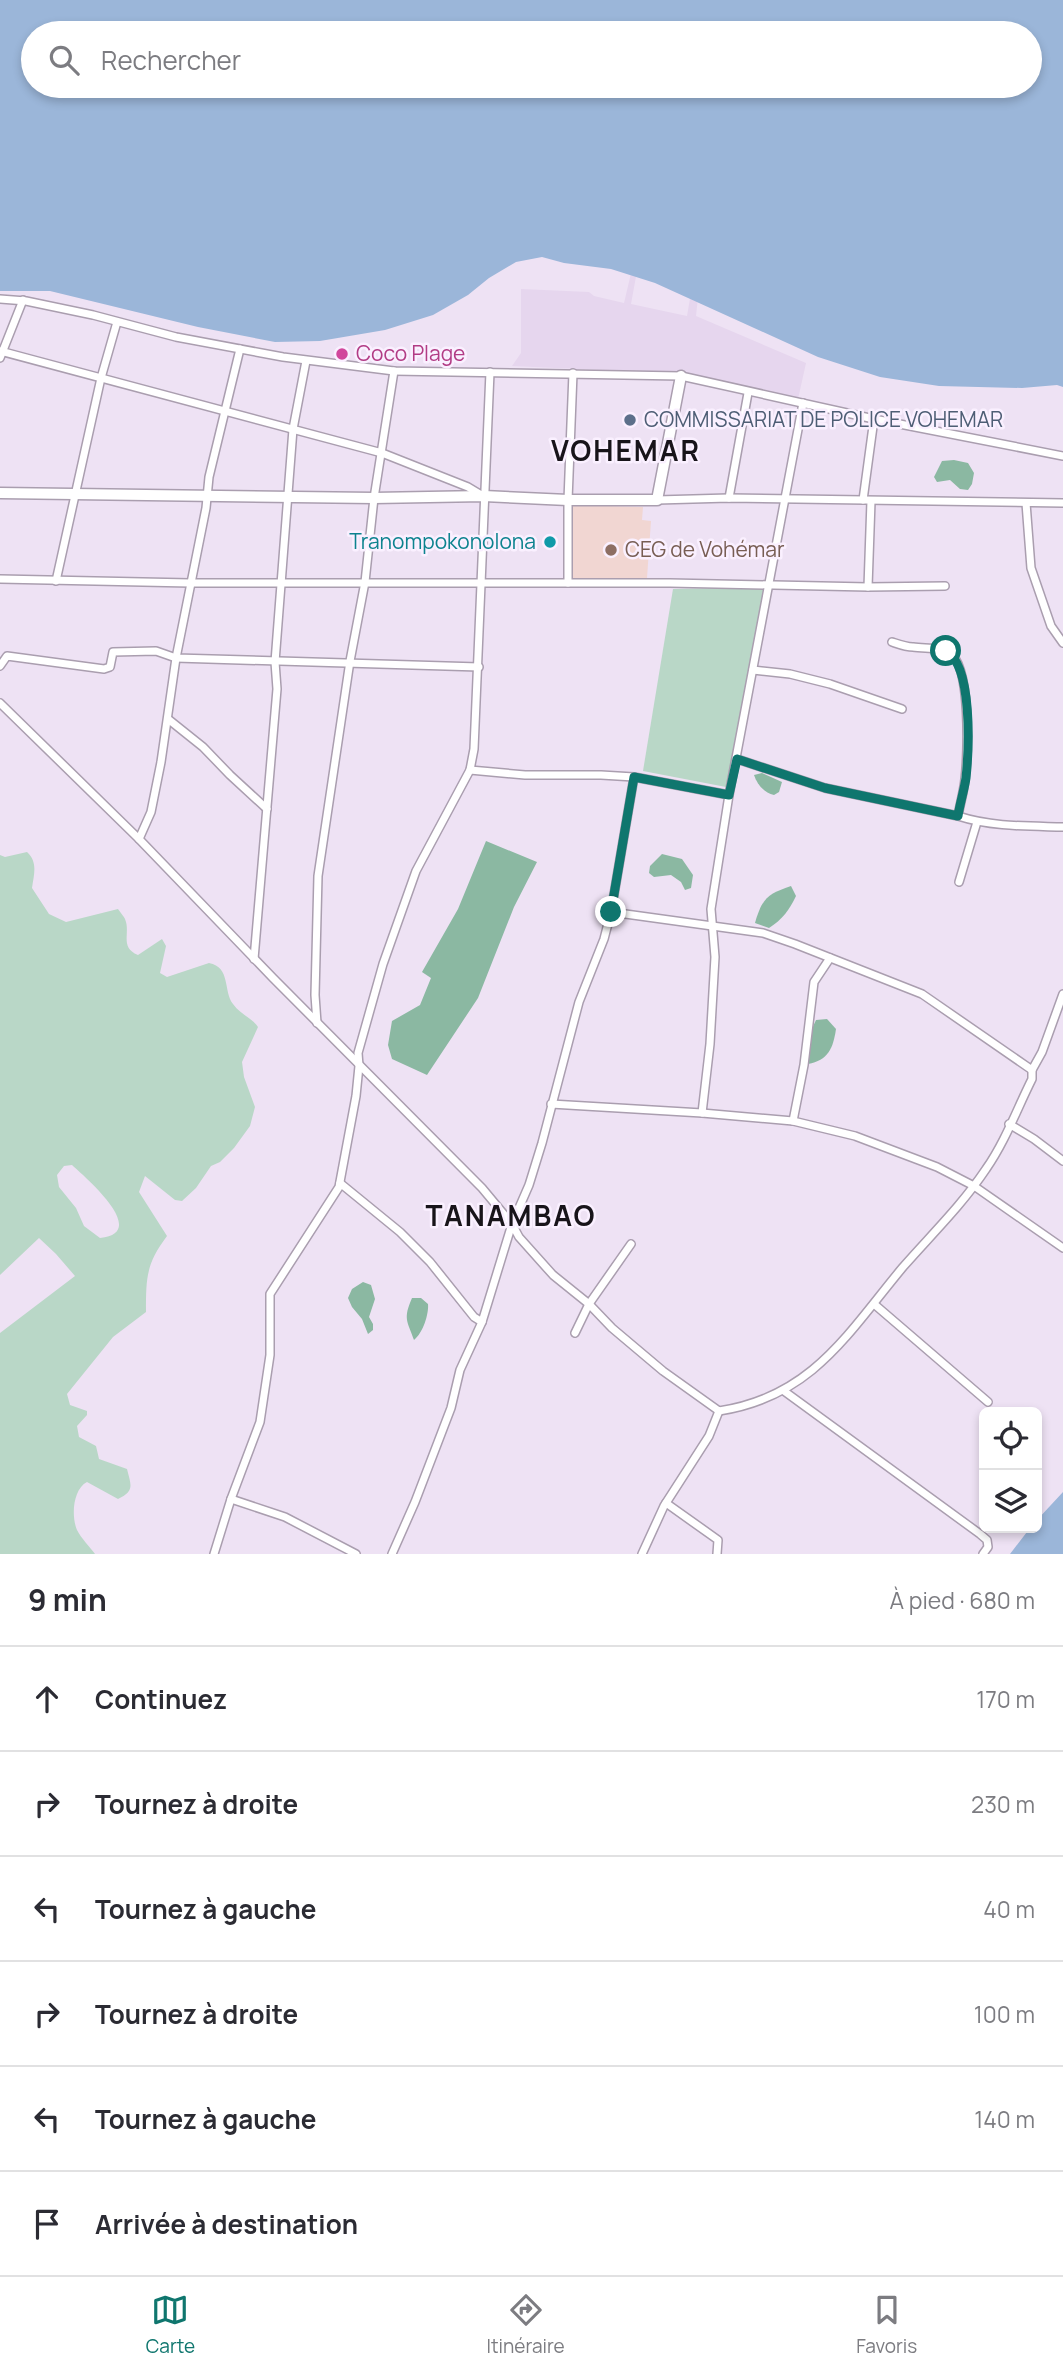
<!DOCTYPE html>
<html lang="fr">
<meta charset="utf-8">
<style>
body{margin:0;font-family:Manrope,sans-serif;background:#f7f7f7;color:#2b2b33}
.controls{position:absolute;right:21px;bottom:21px;display:grid;overflow:hidden;border-radius:10px;box-shadow:0 4px 10px #0003}
.controls button{width:63px;height:63px;display:grid;place-items:center;padding:0;border:0;border-bottom:2px solid #e1e1e2;background:#fff;color:#2b2b33;font:35px sans-serif}
.stop{position:absolute;width:21px;height:21px;margin:-16px;border:5px solid #0f766e;border-radius:50%;background:#fff}
.stop.end{background:#0f766e;border-color:#fff;box-shadow:0 2px 7px #0008}
.list{margin:0;padding:0;list-style:none}
h2{display:flex;justify-content:space-between;align-items:center;height:91px;margin:0;padding:0 28px;font-size:30px}
h2 small{font-size:23px;font-weight:400;color:#7c7c81}
.list li{display:grid;grid-template-columns:46px 1fr auto;gap:21px;align-items:center;box-sizing:border-box;height:105px;padding:0 28px;border-top:2px solid #e1e1e2}
.list b{display:block;font-size:26px;white-space:nowrap}
.list em{font-size:23px;font-style:normal;color:#7c7c81}
.icon{flex:none;width:38px;height:38px;fill:none;stroke:currentColor;stroke-width:2;stroke-linecap:round;stroke-linejoin:round}
.map{position:relative;flex:none;width:1063px;height:1554px;overflow:hidden}
.search{position:absolute;background:#fff;box-shadow:0 4px 10px #0003;left:21px;right:21px;top:21px;height:77px;display:flex;align-items:center;gap:18px;box-sizing:border-box;padding:0 24px;border-radius:38px;color:#7c7c81;font-size:26px}
.sheet{height:721px;background:#fff}
nav{display:flex;justify-content:space-around;align-items:center;box-sizing:border-box;height:98px;border-top:2px solid #e1e1e2;background:#fff;font-size:19px;color:#7c7c81}
nav a{display:grid;justify-items:center;gap:4px}
nav .on{color:#0f766e}
.map>svg:first-child{display:block}
</style>
<div class="map">
<svg width="1063" height="1554" viewBox="0 0 1063 1554">
<rect width="100%" height="100%" fill="#eee2f4"/>
<path fill="#e6d6ee" fill-rule="evenodd" d="M632 269 699 288 696 316 806 363 798 399 688 374 512 366 521 353V289L589 292 594 296 624 303ZM637 271 692 287 687 316 631 304Z"/>
<path fill="#f1d6d2" d="M573 505 643 507 642 520 651 521 647 578H572Z"/>
<g fill="#b9d7c7" fill-rule="evenodd">
<path d="M764 587 726 787 643 771 673 589Z"/>
<path d="M27 852C38 862 34 874 32 888L49 914 66 922 118 909C118 909 125 918 125 919 131 933 119 947 138 955L162 939 166 946 160 973 167 977 209 963C231 967 223 991 233 1004 240 1014 252 1018 258 1027L242 1062 244 1077 255 1107 250 1126 234 1148 220 1162 211 1166 196 1188 182 1201 175 1200 145 1176 139 1192 167 1236C146 1264 146 1278 146 1312L113 1337 67 1394 70 1405 87 1411V1415L77 1426 79 1437 96 1446 99 1459 127 1469C131 1485 135 1491 118 1499L87 1482C73 1489 71 1516 77 1530 81 1538 90 1547 95 1554H0V1333L75 1276 56 1254 39 1238 0 1275V855L5 857ZM72 1165C85 1177 151 1233 100 1238L84 1226 76 1208 59 1187 57 1175 64 1166Z"/>
</g>
<g fill="#8bb8a2">
<path d="M954 460 968 463 974 473 972 484 968 490 960 489 950 480 937 482 934 477 942 461Z"/>
<path d="M762 773 782 782 779 792 774 795C764 793 757 784 754 775Z"/>
<path d="M486 841 537 862 514 907 478 998 427 1075 392 1059 388 1045 392 1021 420 1005 431 978 422 972 458 909Z"/>
<path d="M662 854 682 859 693 875 691 888 685 890 681 882 671 875 654 877 649 873 650 866Z"/>
<path d="M791 886 796 896C790 909 782 920 769 928L755 923C762 899 767 894 791 886Z"/>
<path d="M827 1019 836 1029C833 1049 828 1060 808 1064L810 1033 816 1020Z"/>
<path d="M363 1282 371 1285 375 1299 369 1317 373 1324V1330L368 1334 362 1319 352 1307 348 1298 352 1289Z"/>
<path d="M412 1298H421L428 1304C429 1314 423 1333 414 1340 407 1320 403 1319 412 1298Z"/>
</g>
<g fill="#9bb6d9" fill-rule="evenodd">
<path d="M0 0H1063V387L1057 385 1022 388 939 386 880 377 818 357 655 283 611 269 564 263 542 257 516 262 489 278 468 295 433 315 385 330 320 341 275 342 198 327 50 291H0ZM33 33H1030V86H33Z"/>
<path d="M1063 1492V1554H1010L1030 1528H1037V1520Z"/>
</g>
<g fill="none" stroke-linecap="round" stroke-linejoin="round">
<defs>
<g id="street">
<path d="M0 299 26 301 93 315 176 337 283 357 394 371 681 376 874 419 1063 456"/>
<path d="M0 351 382 453 468 487 483 496"/>
<path d="M0 358 23 300"/>
<path d="M729 498 748 393"/>
<path d="M657 500 729 498 1063 503"/>
<path d="M863 500 874 419"/>
<path d="M1026 503 1031 568 1051 626 1063 643"/>
<path d="M0 579 190 583H670L868 587 945 586"/>
<path d="M56 581 101 378 117 322"/>
<path d="M568 583V500L573 373"/>
<path d="M868 587 871 501"/>
<path d="M892 642C898 644 906 647 913 647 925 649 938 646 950 653 971 666 968 755 965 779 964 791 960 804 958 816"/>
<path d="M0 666 7 656 104 669 110 667 113 652 156 651 176 658 479 667"/>
<path d="M753 670 790 674 830 684 902 709"/>
<path d="M0 703 139 839 273 978 482 1188 512 1224 519 1237 553 1275 589 1304 612 1328 663 1371 719 1411C812 1397 848 1333 903 1267 931 1235 962 1205 986 1169 1005 1142 1017 1109 1032 1079V1070L1042 1052 1063 994"/>
<path d="M168 719 203 747 230 775 267 809"/>
<path d="M737 759 825 788 958 816C992 827 1027 826 1063 827"/>
<path d="M470 770 525 775H601L634 777 729 795"/>
<path d="M139 839 151 812 161 762 176 658 206 508 209 477 240 349"/>
<path d="M959 882 977 822"/>
<path d="M611 912 763 933 795 944 922 994 1032 1070"/>
<path d="M254 959 277 689 275 662 293 429 306 361"/>
<path d="M317 1023 315 995 318 876 350 661 365 582 374 498 394 371"/>
<path d="M551 1104 702 1113 793 1121 855 1136 937 1167 974 1186 1063 1248"/>
<path d="M702 1113 710 1044 715 957 711 909 729 795 803 403"/>
<path d="M793 1121 804 1065 814 982 830 958"/>
<path d="M1009 1124 1034 1139 1063 1161"/>
<path d="M340 1183 400 1232 430 1262 474 1317 482 1322"/>
<path d="M874 1304 988 1402"/>
<path d="M575 1333 589 1304 631 1244"/>
<path d="M784 1391 980 1534 987 1540 988 1547 983 1554"/>
<path d="M231 1499 285 1517 356 1554"/>
<path d="M666 1503 718 1540 717 1554"/>
<path d="M214 1554 231 1499 260 1422 270 1355V1294L339 1187 356 1096 359 1066 358 1053 383 964 416 871 470 770 474 749 490 372"/>
<path d="M392 1554 415 1502 451 1408 460 1370 482 1322 512 1224 529 1185 542 1143 579 1002 604 939 611 912 634 777"/>
<path d="M642 1554 664 1506 709 1436 719 1411"/>
</g>
<path id="secondary" d="M0 493 374 498 484 496 568 500H657L681 376"/>
</defs>
<use href="#street" stroke="#aa9eaf" stroke-width="10"/>
<use href="#secondary" stroke="#aa9eaf" stroke-width="13"/>
<use href="#street" stroke="#fff" stroke-width="7"/>
<use href="#secondary" stroke="#fff" stroke-width="10"/>
</g>
<g fill="none" stroke-linecap="round" stroke-linejoin="round">
<path stroke="#0f766e" stroke-width="9" d="M611 912 634 777 729 795 737 759 825 788 958 816C960 803 964 791 966 778 969 749 973 666 946 651"/>
</g>
<circle fill="#d1479c" stroke="#faf0ff" stroke-width="2.5" cx="342" cy="354" r="7"/>
<circle fill="#5c6f8a" stroke="#faf0ff" stroke-width="2.5" cx="630" cy="420" r="7"/>
<circle fill="#0f9aa8" stroke="#faf0ff" stroke-width="2.5" cx="550" cy="542" r="7"/>
<circle fill="#8d6e63" stroke="#faf0ff" stroke-width="2.5" cx="611" cy="550" r="7"/>
<g text-anchor="middle" stroke-width="5" stroke-linejoin="round" paint-order="stroke">
<g font-size="21" fill="#b23c85" stroke="#faf0ff" text-anchor="start">
<text x="356" y="361">Coco Plage</text>
</g>
<g font-size="21" fill="#4e5e75" stroke="#faf0ff" text-anchor="start">
<text x="644" y="427">COMMISSARIAT DE POLICE VOHEMAR</text>
</g>
<g font-size="21" fill="#0d838f" stroke="#faf0ff" text-anchor="end">
<text x="536" y="549">Tranompokonolona</text>
</g>
<g font-size="21" fill="#785e54" stroke="#faf0ff" text-anchor="start">
<text x="625" y="557">CEG de Vohémar</text>
</g>
<g font-size="28" font-weight="bold" letter-spacing="2" fill="#18141a" stroke="#faf0ff">
<text x="626" y="461">VOHEMAR</text>
<text x="511" y="1226">TANAMBAO</text>
</g>
</g>
</svg>
<div class="controls">
<button><svg class="icon" aria-label="locate" viewBox="0 0 24 24"><circle cx="12" cy="12" r="6"/><path d="M12 2v4M12 18v4M2 12h4M18 12h4"/></svg></button>
<button><svg class="icon" aria-label="layers" viewBox="0 0 24 24"><path d="M12 4l9 5-9 5-9-5zM3 14l9 5 9-5"/></svg></button>
</div>
<div class="stop" style="left:946px;top:651px"></div>
<div class="stop end" style="left:611px;top:912px"></div>
<div class="search"><svg class="icon" aria-label="search" viewBox="0 0 24 24"><circle cx="10" cy="10" r="6"/><path d="M15 15l6 6"/></svg>Rechercher</div>
</div>
<section class="sheet">
<h2>9 min<small>À pied · 680 m</small></h2>
<ul class="list">
<li><svg class="icon" aria-label="ahead" viewBox="0 0 24 24"><path d="M12 20V5M6 11l6-6 6 6"/></svg><div><b>Continuez</b></div><em>170 m</em></li>
<li><svg class="icon" aria-label="right" viewBox="0 0 24 24"><path d="M7 20v-9h11M14 6l5 5-5 5"/></svg><div><b>Tournez à droite</b></div><em>230 m</em></li>
<li><svg class="icon" aria-label="left" viewBox="0 0 24 24"><path d="M17 20v-9H6M10 6l-5 5 5 5"/></svg><div><b>Tournez à gauche</b></div><em>40 m</em></li>
<li><svg class="icon" aria-label="right" viewBox="0 0 24 24"><path d="M7 20v-9h11M14 6l5 5-5 5"/></svg><div><b>Tournez à droite</b></div><em>100 m</em></li>
<li><svg class="icon" aria-label="left" viewBox="0 0 24 24"><path d="M17 20v-9H6M10 6l-5 5 5 5"/></svg><div><b>Tournez à gauche</b></div><em>140 m</em></li>
<li><svg class="icon" aria-label="arrive" viewBox="0 0 24 24"><path d="M6 21V4h12l-3 4 3 4H6"/></svg><div><b>Arrivée à destination</b></div></li>
</ul>
</section>
<nav>
<a class="on"><svg class="icon" aria-label="map" viewBox="0 0 24 24"><path d="M3 6l6-2 6 2 6-2v14l-6 2-6-2-6 2zM9 4v14M15 6v14"/></svg>Carte</a>
<a><svg class="icon" aria-label="directions" viewBox="0 0 24 24"><path d="M12 3l9 9-9 9-9-9zM9 14v-3h6M13 9l2 2-2 2"/></svg>Itinéraire</a>
<a><svg class="icon" aria-label="saved" viewBox="0 0 24 24"><path d="M7 4h10v16l-5-4-5 4z"/></svg>Favoris</a>
</nav>
